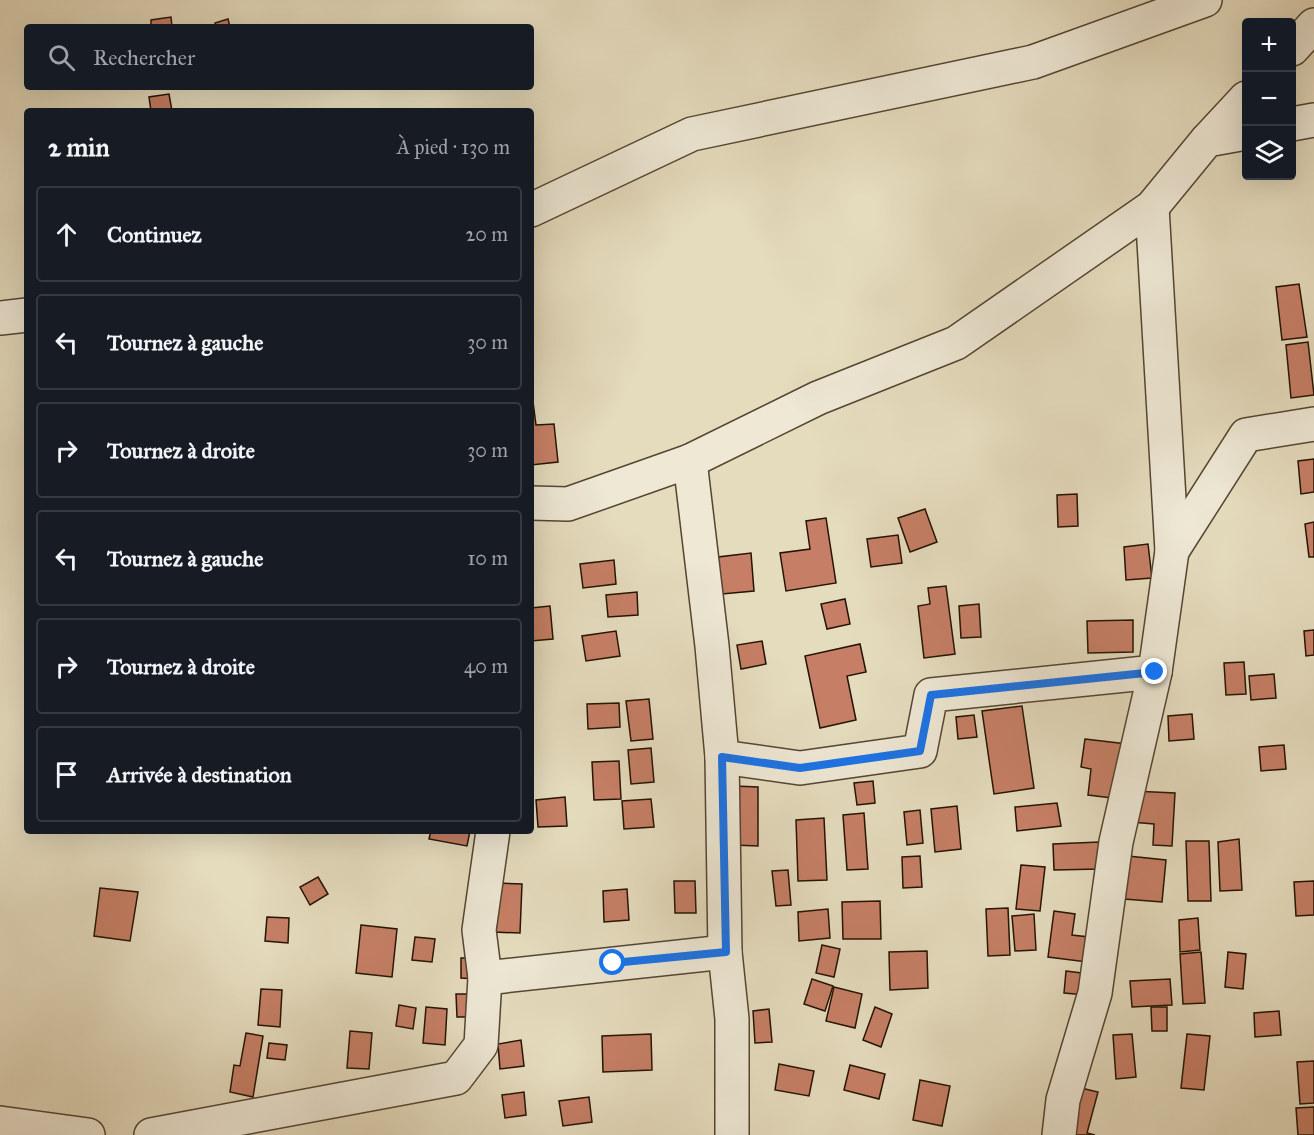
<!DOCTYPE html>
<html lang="fr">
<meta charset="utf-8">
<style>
body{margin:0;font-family:"IM FELL Great Primer",serif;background:#20242c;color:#f1f3f6}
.controls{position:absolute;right:18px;top:18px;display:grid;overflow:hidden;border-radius:6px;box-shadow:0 6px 24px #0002}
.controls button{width:54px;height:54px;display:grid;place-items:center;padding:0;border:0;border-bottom:2px solid #363941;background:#171b24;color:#f1f3f6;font:30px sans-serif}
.stop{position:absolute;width:18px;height:18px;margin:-14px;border:4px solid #1a73e8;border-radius:50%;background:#fff}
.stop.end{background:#1a73e8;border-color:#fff;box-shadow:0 2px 6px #0008}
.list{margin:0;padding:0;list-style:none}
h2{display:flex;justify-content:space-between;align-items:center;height:78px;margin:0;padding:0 24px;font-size:26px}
h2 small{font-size:20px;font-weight:400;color:#9ea1a6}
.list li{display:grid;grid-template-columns:39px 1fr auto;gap:18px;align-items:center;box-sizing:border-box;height:96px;margin:0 12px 12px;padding:0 12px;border:2px solid #363941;border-radius:6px}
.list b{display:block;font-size:22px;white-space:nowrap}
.list em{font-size:20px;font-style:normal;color:#9ea1a6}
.icon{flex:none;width:33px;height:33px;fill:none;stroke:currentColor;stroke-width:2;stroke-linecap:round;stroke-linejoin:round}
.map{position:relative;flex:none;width:1314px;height:1135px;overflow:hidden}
.search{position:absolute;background:#171b24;box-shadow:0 6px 24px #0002;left:24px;top:24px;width:510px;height:66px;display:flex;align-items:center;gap:15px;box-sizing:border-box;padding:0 21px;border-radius:6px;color:#9ea1a6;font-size:22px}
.panel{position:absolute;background:#171b24;box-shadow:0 6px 24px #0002;left:24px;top:108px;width:510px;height:726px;border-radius:6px}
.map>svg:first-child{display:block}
</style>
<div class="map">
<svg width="1314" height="1135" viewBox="0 0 1314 1135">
<rect width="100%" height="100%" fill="#e5dcbe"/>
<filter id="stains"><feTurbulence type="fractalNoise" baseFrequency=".00333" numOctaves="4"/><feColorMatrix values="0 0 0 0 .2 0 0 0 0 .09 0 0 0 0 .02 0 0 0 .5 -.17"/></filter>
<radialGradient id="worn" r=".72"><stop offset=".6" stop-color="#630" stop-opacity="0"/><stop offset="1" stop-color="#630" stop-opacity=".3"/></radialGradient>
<g fill="#c67f66" stroke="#241303" stroke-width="1.5">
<path d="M171 17 172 27H151V20Z"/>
<path d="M228 19 230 27H216L215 23Z"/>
<path d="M169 94 172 111H151L149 97Z"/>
<path d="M1299 284 1307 337 1282 340 1276 287Z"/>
<path d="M1308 342 1314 395 1291 398 1286 345Z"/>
<path d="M531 386 536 425 554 424 558 462 531 465Z"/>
<path d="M1314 459V492L1301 494 1298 461Z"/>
<path d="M1077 494 1078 526 1058 527 1057 495Z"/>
<path d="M925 509 937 542 910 552 898 518Z"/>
<path d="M826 518 836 583 786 591 780 553 810 549 806 521Z"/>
<path d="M1314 522V557H1309L1305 524Z"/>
<path d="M898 535 902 563 871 567 867 539Z"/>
<path d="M1148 544 1152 578 1126 580 1124 547Z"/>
<path d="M751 553 754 591 722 594 718 557Z"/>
<path d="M614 560 616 584 583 588 580 564Z"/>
<path d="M946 586 955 654 924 658 918 606 930 604 928 588Z"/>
<path d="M637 592 638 615 608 617 606 595Z"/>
<path d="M845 599 850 624 827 629 821 604Z"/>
<path d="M979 604 981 637 961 638 959 606Z"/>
<path d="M550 606 553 639 531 641V608Z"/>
<path d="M1133 620V652L1088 653 1087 621Z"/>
<path d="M1314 630V655L1306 656 1304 631Z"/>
<path d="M616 631 620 656 586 661 582 636Z"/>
<path d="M762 641 766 664 741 669 737 645Z"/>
<path d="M860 644 866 672 847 676 856 720 820 728 805 656Z"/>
<path d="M1244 662 1246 694 1226 695 1224 663Z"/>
<path d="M1274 674 1276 698 1251 700 1249 676Z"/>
<path d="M649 699 653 739 631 741 626 701Z"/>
<path d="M619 703 620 727 588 729 587 704Z"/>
<path d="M1022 706 1034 788 994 794 982 711Z"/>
<path d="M1192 714 1194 739 1169 741 1168 716Z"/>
<path d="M974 715 977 737 958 739 956 717Z"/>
<path d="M1085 739 1127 744 1120 799 1088 795 1091 769 1081 767Z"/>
<path d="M1284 745 1286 769 1261 771 1259 747Z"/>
<path d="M651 748 654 782 631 784 628 750Z"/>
<path d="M619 761 621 799 594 800 592 762Z"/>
<path d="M873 781 875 803 857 805 854 783Z"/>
<path d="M734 786 758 787V846L733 845Z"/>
<path d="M1133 791 1175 793 1172 846 1153 845 1154 824 1131 822Z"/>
<path d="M565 797 567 826 538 827 536 800Z"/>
<path d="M651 799 654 827 624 829 622 801Z"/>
<path d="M1057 803 1061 826 1017 831 1015 807Z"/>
<path d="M957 806 961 849 935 852 931 809Z"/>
<path d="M920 810 923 843 907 845 904 812Z"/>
<path d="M864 813 868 869 847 870 843 815Z"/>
<path d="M824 818 827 880 798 881 796 820Z"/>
<path d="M431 831H470L467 846 429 839Z"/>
<path d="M1239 839 1242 890 1220 891 1218 842Z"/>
<path d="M1186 841H1209L1211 901H1188Z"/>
<path d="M1099 842 1100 869 1054 870 1053 844Z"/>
<path d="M920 856 922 887 903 888 902 857Z"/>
<path d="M1128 856 1166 860 1162 902 1124 899Z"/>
<path d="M1021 865 1045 867 1040 911 1016 909Z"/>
<path d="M788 870 791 905 776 906 772 871Z"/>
<path d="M318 877 328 894 310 905 300 887Z"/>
<path d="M674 881H695L696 913H675Z"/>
<path d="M1314 881V915L1296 916 1294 882Z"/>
<path d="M495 883 522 884 520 933 493 932Z"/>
<path d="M100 888 138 892 130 941 94 936Z"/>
<path d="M627 889 629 920 604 922 603 891Z"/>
<path d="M880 901 881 939H843L842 902Z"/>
<path d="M1008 908 1010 955 988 956 986 909Z"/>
<path d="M828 909 830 938 799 941 798 912Z"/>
<path d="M1054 911 1075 914 1072 935 1089 937 1087 962 1048 957Z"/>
<path d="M1034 914 1036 950 1015 951 1012 916Z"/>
<path d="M267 917 289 918 288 943 265 941Z"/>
<path d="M1198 918 1200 950 1180 952 1179 920Z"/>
<path d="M361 925 397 929 392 977 356 973Z"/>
<path d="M415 937 435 939 432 962 412 960Z"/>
<path d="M822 945 840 949 834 977 816 973Z"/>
<path d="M927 951 928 988 890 990 889 952Z"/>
<path d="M1201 952 1205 1003 1183 1004 1180 954Z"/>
<path d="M1228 952 1246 954 1243 989 1225 987Z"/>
<path d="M461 958H475V979L461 978Z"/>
<path d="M1066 971 1089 974 1086 995 1064 993Z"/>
<path d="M812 979 833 986 825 1011 804 1004Z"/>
<path d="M1170 979 1172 1005 1132 1007 1130 981Z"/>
<path d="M834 987 862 994 855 1028 826 1021Z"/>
<path d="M261 989 282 990 280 1027 258 1025Z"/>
<path d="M456 994H471L472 1017H457Z"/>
<path d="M399 1005 416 1008 413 1029 396 1026Z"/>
<path d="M426 1007 447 1009 445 1045 423 1043Z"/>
<path d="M875 1007 892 1014 881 1047 863 1040Z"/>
<path d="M1151 1007H1167V1031H1152Z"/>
<path d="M769 1009 772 1042 755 1043 753 1011Z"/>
<path d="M1279 1011 1281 1035 1255 1037 1254 1013Z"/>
<path d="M350 1031 372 1033 369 1069 347 1068Z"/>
<path d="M246 1033 263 1036 253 1097 230 1092 234 1065 240 1066Z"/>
<path d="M651 1034 652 1070 603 1072 602 1036Z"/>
<path d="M1132 1034 1136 1077 1116 1079 1113 1035Z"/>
<path d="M1187 1034 1210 1036 1204 1090 1181 1088Z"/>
<path d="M521 1040 524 1066 500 1069 498 1044Z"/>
<path d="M269 1043 287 1045 285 1060 267 1058Z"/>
<path d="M1314 1061V1103L1300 1104 1297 1062Z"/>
<path d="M779 1064 814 1071 809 1096 775 1090Z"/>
<path d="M850 1065 885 1074 879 1099 844 1090Z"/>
<path d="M920 1080 950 1086 942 1126 913 1120Z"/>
<path d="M1081 1088 1098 1092 1087 1133 1095 1135H1069Z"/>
<path d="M524 1092 526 1115 505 1118 502 1095Z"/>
<path d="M589 1097 592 1122 563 1126 559 1101Z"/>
<path d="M1314 1107V1135H1298L1296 1108Z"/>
</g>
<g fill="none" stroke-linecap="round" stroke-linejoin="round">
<defs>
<g id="minor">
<path d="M1292 49 1314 25"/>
<path d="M1292 124 1314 120"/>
<path d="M1207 140 1246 98"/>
<path d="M531 210 692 134 1033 62 1205 0"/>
<path d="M0 318 27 315"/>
<path d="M690 461 712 646 722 757 725 952 732 1019V1135"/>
<path d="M531 503 568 504 690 461 818 398 956 343 1152 207 1207 140 1246 133"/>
<path d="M1172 551 1246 435 1314 424"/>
<path d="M722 757 800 768 920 751 931 695 1155 672 1172 551 1152 207"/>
<path d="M493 831 479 930 485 978 725 952"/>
<path d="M0 1123 88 1135"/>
<path d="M151 1135 456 1078 481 1045 485 978"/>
<path d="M1059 1135 1063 1100 1095 993 1116 842 1155 672"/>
</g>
</defs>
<use href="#minor" stroke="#544532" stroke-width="36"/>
<use href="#minor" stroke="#eee8d5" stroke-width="33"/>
</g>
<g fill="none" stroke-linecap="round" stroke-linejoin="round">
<path stroke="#1a73e8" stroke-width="8" d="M613 963 726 952 722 757 800 768 920 751 931 695 1155 672"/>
</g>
<rect width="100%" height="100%" filter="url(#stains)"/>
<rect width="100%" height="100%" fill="url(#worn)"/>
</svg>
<div class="controls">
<button>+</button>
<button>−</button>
<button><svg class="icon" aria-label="layers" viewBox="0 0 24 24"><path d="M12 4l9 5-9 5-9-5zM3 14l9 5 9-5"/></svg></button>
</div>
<div class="stop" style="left:613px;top:963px"></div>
<div class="stop end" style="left:1155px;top:672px"></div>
<div class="search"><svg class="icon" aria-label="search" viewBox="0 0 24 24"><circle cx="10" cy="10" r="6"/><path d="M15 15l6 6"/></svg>Rechercher</div>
<section class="panel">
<h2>2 min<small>À pied · 130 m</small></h2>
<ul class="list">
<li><svg class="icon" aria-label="ahead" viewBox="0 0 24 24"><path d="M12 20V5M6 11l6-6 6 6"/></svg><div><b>Continuez</b></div><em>20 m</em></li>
<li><svg class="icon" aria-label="left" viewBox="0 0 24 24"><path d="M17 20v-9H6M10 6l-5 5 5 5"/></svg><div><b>Tournez à gauche</b></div><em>30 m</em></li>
<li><svg class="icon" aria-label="right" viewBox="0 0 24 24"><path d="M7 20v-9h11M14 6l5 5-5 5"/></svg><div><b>Tournez à droite</b></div><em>30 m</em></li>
<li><svg class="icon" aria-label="left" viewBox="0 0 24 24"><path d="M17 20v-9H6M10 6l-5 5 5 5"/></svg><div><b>Tournez à gauche</b></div><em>10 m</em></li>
<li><svg class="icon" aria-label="right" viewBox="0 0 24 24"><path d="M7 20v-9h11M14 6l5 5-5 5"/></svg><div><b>Tournez à droite</b></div><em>40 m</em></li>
<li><svg class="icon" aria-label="arrive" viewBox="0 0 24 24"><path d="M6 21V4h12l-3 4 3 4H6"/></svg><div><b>Arrivée à destination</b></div></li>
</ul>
</section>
</div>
